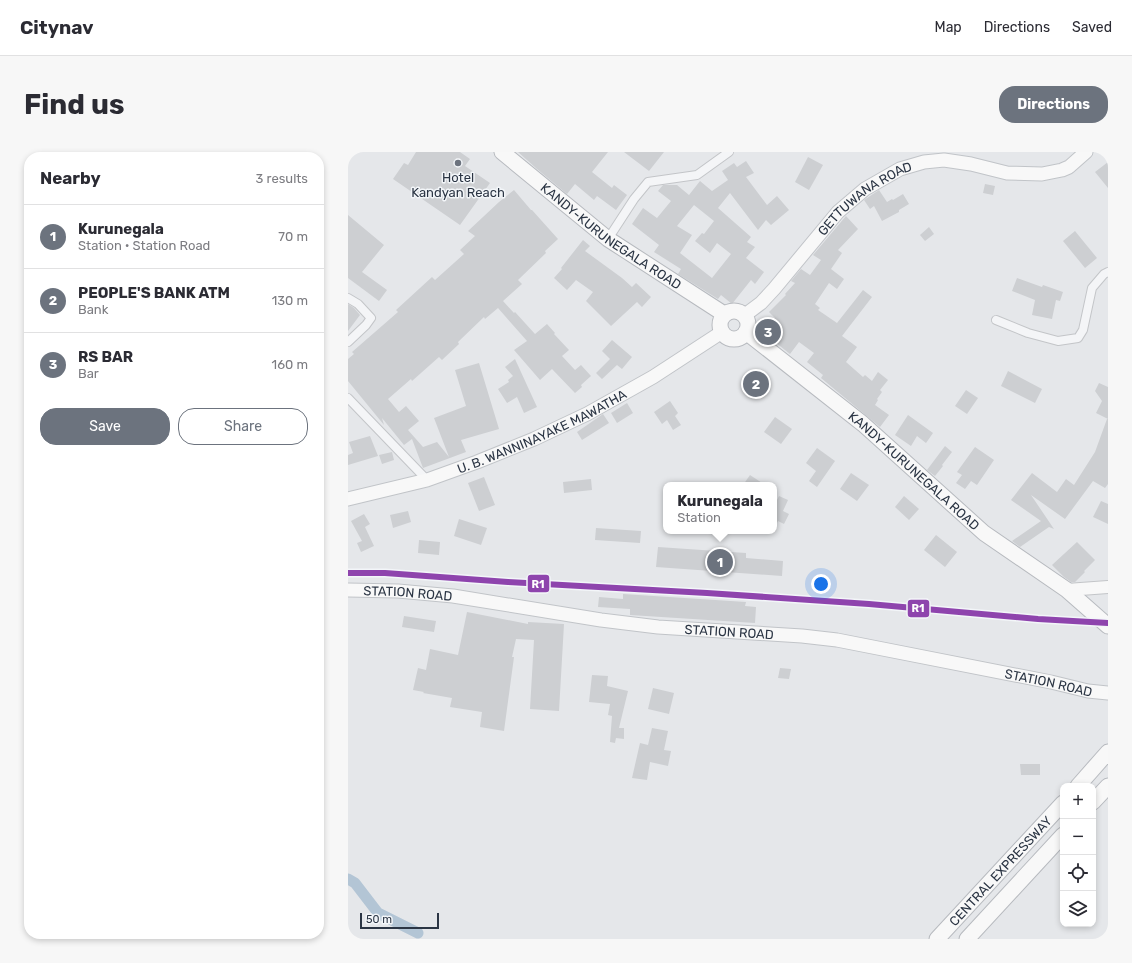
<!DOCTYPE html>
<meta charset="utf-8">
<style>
body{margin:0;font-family:Rubik,sans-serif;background:#f7f7f7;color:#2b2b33}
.controls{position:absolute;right:12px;bottom:12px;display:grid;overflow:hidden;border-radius:8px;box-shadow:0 2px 6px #0003}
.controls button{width:36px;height:36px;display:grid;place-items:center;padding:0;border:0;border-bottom:1px solid #e1e1e2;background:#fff;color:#2b2b33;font:20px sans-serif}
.scale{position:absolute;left:12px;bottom:10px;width:79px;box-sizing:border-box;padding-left:4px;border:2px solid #2b3544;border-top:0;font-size:11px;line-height:14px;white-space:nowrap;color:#2b3544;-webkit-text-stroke:3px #f3f6f9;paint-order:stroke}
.you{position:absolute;left:473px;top:432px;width:14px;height:14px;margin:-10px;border:3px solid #fff;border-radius:50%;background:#1a73e8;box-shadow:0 0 0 6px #1a73e833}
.badge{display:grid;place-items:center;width:26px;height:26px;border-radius:50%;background:#6c737e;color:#fff;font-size:13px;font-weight:700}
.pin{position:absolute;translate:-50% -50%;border:2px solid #fff;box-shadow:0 1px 4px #0006}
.popup{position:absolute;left:315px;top:330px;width:114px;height:52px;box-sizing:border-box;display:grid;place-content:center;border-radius:8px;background:#fff;filter:drop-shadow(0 1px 3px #0005);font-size:13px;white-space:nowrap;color:#7c7c81}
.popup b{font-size:15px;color:#2b2b33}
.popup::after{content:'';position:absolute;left:50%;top:100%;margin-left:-8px;border:8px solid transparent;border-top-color:#fff}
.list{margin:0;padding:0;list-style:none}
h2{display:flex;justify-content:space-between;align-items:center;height:52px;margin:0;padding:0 16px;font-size:17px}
h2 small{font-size:13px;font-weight:400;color:#7c7c81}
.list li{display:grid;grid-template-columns:26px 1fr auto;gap:12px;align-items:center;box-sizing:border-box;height:64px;padding:0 16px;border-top:1px solid #e1e1e2}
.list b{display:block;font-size:15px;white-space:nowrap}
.list p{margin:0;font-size:13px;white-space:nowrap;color:#7c7c81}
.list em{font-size:13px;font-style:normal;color:#7c7c81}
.actions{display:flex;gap:8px;padding:12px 16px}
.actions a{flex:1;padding:9px 0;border:1px solid #6c737e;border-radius:16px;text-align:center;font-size:14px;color:#6c737e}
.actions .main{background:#6c737e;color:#fff}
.icon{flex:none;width:22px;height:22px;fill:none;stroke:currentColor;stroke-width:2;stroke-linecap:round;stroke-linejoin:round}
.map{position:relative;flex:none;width:760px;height:787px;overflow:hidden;border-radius:16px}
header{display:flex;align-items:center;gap:24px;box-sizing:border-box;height:56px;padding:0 20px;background:#fff;border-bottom:1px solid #e1e1e2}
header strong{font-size:19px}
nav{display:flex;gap:22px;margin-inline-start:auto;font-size:14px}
.intro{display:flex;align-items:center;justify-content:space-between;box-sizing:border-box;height:96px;padding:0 24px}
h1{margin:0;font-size:28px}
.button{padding:10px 18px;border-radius:16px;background:#6c737e;color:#fff;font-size:14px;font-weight:700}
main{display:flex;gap:24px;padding:0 24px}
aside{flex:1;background:#fff;border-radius:16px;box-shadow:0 2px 6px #0003}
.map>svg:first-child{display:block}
</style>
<header>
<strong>Citynav</strong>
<nav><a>Map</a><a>Directions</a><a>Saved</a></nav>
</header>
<div class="intro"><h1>Find us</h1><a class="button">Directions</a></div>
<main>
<aside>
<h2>Nearby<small>3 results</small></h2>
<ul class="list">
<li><span class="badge">1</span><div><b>Kurunegala</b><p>Station · Station Road</p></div><em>70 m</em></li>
<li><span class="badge">2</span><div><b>PEOPLE'S BANK ATM</b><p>Bank</p></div><em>130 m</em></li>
<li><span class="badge">3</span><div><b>RS BAR</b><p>Bar</p></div><em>160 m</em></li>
</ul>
<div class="actions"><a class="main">Save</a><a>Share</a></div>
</aside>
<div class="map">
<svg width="760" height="787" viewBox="0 0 760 787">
<rect width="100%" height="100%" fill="#e5e7ea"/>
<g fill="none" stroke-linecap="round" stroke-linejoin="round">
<path stroke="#b3c5d5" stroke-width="11" d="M0 727 7 731 30 761 70 781"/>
</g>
<g fill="#cdcfd2" fill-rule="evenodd">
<path d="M68 0H112L122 7 117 14 142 31 112 73 45 27 56 11 60 13Z"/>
<path d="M170 0H260L244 20 264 36 266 33 279 43 268 58 249 44 246 48 227 32 219 42 189 17Z"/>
<path d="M276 0H316L301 19Z"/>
<path d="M460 5 475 13 461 38 447 30Z"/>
<path d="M398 9 406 21 398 25 419 53 429 44 441 58 423 73 418 68 410 78 382 41 370 56 403 85 399 90 407 95 398 106 416 120 407 132 403 128 384 152 373 143 370 147 330 122 333 117 306 100 311 93 284 72 295 56 309 66 323 49 310 39 315 33H329L341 43 352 29 364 39 380 28 374 19 386 11 389 15ZM346 53 366 69 356 82 354 81 347 89 362 101 369 91 383 102 364 126 332 101 344 83 329 74Z"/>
<path d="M760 10V36L747 20Z"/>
<path d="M637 32 647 34 645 43 635 41Z"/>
<path d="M166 38 183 58H184L210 87 197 99 198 101 170 128 174 132 155 149 166 161 167 160 187 182 199 172 207 181 206 182 221 198 214 204 227 218 233 213 243 224 233 233 234 235 227 241 204 217 192 228 166 198 179 189 150 156 137 167 136 165 110 190 111 192 94 208 91 205 64 229 63 227 40 247 51 260 58 254 71 269 60 278 75 295 89 290 101 305 86 266 118 254 107 218 131 211 151 277 113 288 118 300 75 316 64 287 56 293 34 266 36 273 0 229V207L6 202 4 200 50 160 48 158 84 125 87 128 116 102 112 98 127 84 120 79 151 50Z"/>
<path d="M531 38 539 50 544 47 545 48 555 42 561 52 551 58V60L534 69 526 54 522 57 516 48Z"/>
<path d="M0 63 36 93 14 120 39 138 31 149 0 126Z"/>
<path d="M498 64 510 77 490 98 494 101 483 117 496 127 489 137 481 131 467 152 472 156 470 158 489 171 515 138 524 145 494 184 509 195 498 210 515 225 517 223 524 229 530 220 540 228 532 238 534 240 529 247 530 248 527 253 541 263 532 275 473 226 475 223 459 210 466 201 451 190 442 202 427 190 426 191 415 180 427 166 421 160 438 143 437 142 447 131 443 129 453 117 462 123 473 108 465 103Z"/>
<path d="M581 75 586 82 577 89 572 83Z"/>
<path d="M727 79 749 106 737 116 715 89Z"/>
<path d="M235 88 242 94 237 99 274 126 284 135 288 131 303 145 294 155 289 150 263 174 238 149 245 140 228 128 219 138 206 126 214 117 213 116Z"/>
<path d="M669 126 694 135 695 133 715 140 712 149 708 148 704 167 684 163 687 148 664 139Z"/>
<path d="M0 152 6 156 12 163 0 179Z"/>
<path d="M264 188 284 205 274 217 269 213 254 227 248 221 262 207 254 199Z"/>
<path d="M167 207 189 255 176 261 169 245 159 251 150 237 161 230 160 228 165 224 157 215Z"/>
<path d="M660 219 694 237 687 251 653 234Z"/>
<path d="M751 231 760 235V267L748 261 754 249 747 239Z"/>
<path d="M618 238 630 246 619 262 607 254Z"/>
<path d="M322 249 330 261 327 264 333 273 325 278 319 268 314 272 306 260Z"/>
<path d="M279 251 285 261 269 271 263 261Z"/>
<path d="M255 262 261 271 234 288 229 280Z"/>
<path d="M560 263 585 281 578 291 569 284 563 294 547 283Z"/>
<path d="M427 265 444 277 433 292 416 280Z"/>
<path d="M759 267H760V332L757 336 745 329 717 367 683 343 706 377 701 375 672 395 664 389 693 369 663 348 684 321 709 340 718 327 726 333 747 300Z"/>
<path d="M22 284 30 304 0 313V303L5 301 1 290Z"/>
<path d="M597 294 604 300 594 313 595 314 587 324 579 318Z"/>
<path d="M627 295 646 308 629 333 623 329 617 337 608 331 614 323 609 320Z"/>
<path d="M469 296 487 309 469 335 461 329 468 319 458 311Z"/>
<path d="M44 300 46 308 34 312 31 303Z"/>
<path d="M503 321 521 333 509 349 492 337Z"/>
<path d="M402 323 417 333H395Z"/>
<path d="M136 325 147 353 131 359 120 331Z"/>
<path d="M243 327 244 338 216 341 215 330Z"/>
<path d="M431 344 440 348 435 359 441 362 436 372 430 369 426 377V354Z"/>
<path d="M556 344 571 357 561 368 547 355Z"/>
<path d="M753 349 760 352V372L745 365Z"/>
<path d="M60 359 63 370 45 376 42 363Z"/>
<path d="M16 362 22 372 17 375 26 394 13 400 9 391 14 389 3 369Z"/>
<path d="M111 367 139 376 133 393 106 384Z"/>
<path d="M248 376 293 379 292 391 247 388Z"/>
<path d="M588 383 609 400 597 415 576 398Z"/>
<path d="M71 388 92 390 91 403 70 401Z"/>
<path d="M729 390 747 408 736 419 737 420 727 430H723L716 425 704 413Z"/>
<path d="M310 395 398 401V406L435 409 434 424 308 415Z"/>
<path d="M275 442 398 450 397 454 408 455 407 471 282 463V457L250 455 251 445 275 447Z"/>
<path d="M119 460 180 472V470L216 472 211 559 182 557 186 488 168 487 164 505H166L156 579 132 575 134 560 102 555 104 546 75 541 76 540 65 538 70 516 78 518 82 497 110 503Z"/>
<path d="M56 464 88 469 86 480 54 475Z"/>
<path d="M432 516 443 517 441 527 430 526Z"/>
<path d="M244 523 260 524 259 534 280 539 271 576H276V587L268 586 267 591 262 590 264 564 260 563 262 552 241 550Z"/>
<path d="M305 536 326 541 321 562 300 557Z"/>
<path d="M304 576 320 579 316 598 323 599 320 614 302 610 299 628 284 626 292 591 300 593Z"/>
<path d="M672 612H692V623H673Z"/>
</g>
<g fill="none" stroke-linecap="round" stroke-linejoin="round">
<defs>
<g id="street">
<path d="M260 87 286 47 300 30 349 23 381 0"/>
<path d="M0 146 10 152 23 166 18 173 0 190"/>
<path d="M648 168 680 181 710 189 730 186 735 178 744 136 756 122 760 120"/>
<path d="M0 246 79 328"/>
</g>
<path id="secondary" d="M719 438 760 435"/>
<g id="primary">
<path id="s1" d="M397 163 413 151 426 137 490 60 517 37 552 17 576 10 596 8 623 12 659 21 694 22 714 18 721 15 738 0"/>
<path id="s2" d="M0 347 79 328 129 310 186 287 239 262 305 225 374 180"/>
<path id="s3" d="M0 438 50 439 105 444 253 468 310 475 454 484 489 488 703 530 740 539 760 541"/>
</g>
<g id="highway">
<path id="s4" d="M154 0 260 87 376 162"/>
<circle cx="386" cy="173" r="14"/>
<path id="s5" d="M398 180 515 272 636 381 719 438 760 474"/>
<path d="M730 634 760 600"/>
<path d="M745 650 760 634"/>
<path id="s6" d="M589 787 715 651"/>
<path d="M619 787 715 683"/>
</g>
</defs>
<use href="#street" stroke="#c3c5c8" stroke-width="10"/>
<use href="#secondary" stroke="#c3c5c8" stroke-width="14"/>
<use href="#primary" stroke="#c1c4c8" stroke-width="15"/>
<use href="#highway" stroke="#b7babf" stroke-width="17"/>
<use href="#street" stroke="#f4f5f7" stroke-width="8"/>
<use href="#secondary" stroke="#f8f8f8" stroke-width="12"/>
<use href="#primary" stroke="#f8f8f8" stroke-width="13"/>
<use href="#highway" stroke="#f8f8f8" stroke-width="15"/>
<defs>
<path id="rail-1" d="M0 421H37L160 430 359 441 521 452 690 467 760 471"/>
</defs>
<use href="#rail-1" stroke="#f3f6f9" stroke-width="9"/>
<use href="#rail-1" stroke="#8e44ad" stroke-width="6"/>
</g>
<circle fill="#6c737e" stroke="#f3f6f9" stroke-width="1.5" cx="110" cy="11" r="4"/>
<g text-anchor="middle" stroke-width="3" stroke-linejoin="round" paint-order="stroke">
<g font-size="13" fill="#2b3544" stroke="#f3f6f9">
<text x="110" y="30">Hotel<tspan x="110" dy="15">Kandyan Reach</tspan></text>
</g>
<g font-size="13" fill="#2b3544" stroke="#f3f6f9">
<text dy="5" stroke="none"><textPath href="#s1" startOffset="169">GETTUWANA ROAD</textPath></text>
<text dy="5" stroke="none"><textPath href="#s4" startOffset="138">KANDY-KURUNEGALA ROAD</textPath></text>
<text dy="5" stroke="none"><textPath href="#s2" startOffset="206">U. B. WANNINAYAKE MAWATHA</textPath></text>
<text dy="5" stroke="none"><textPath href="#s5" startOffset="218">KANDY-KURUNEGALA ROAD</textPath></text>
<text dy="5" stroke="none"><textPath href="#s3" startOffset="60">STATION ROAD</textPath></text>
<text dy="5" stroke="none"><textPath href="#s3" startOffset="384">STATION ROAD</textPath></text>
<text dy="5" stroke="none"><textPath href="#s3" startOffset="708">STATION ROAD</textPath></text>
<text dy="5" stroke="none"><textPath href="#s6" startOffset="93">CENTRAL EXPRESSWAY</textPath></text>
</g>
</g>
<g stroke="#f3f6f9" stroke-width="1.5">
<rect x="179" y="422" width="23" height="19" rx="4" fill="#8e44ad"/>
<rect x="559" y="447" width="23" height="19" rx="4" fill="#8e44ad"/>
</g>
<g font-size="11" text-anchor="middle" font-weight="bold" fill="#fff">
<text x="190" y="436">R1</text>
<text x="570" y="460">R1</text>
</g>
</svg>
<div class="controls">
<button>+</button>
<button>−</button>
<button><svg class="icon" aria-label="locate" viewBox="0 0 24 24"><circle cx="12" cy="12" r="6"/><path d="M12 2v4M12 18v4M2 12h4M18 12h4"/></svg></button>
<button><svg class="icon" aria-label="layers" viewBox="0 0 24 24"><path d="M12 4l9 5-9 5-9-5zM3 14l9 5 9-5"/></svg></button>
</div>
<div class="scale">50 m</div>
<div class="you"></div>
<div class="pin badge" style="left:372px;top:410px">1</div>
<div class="popup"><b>Kurunegala</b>Station</div>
<div class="pin badge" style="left:408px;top:232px">2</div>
<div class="pin badge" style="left:420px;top:180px">3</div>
</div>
</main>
